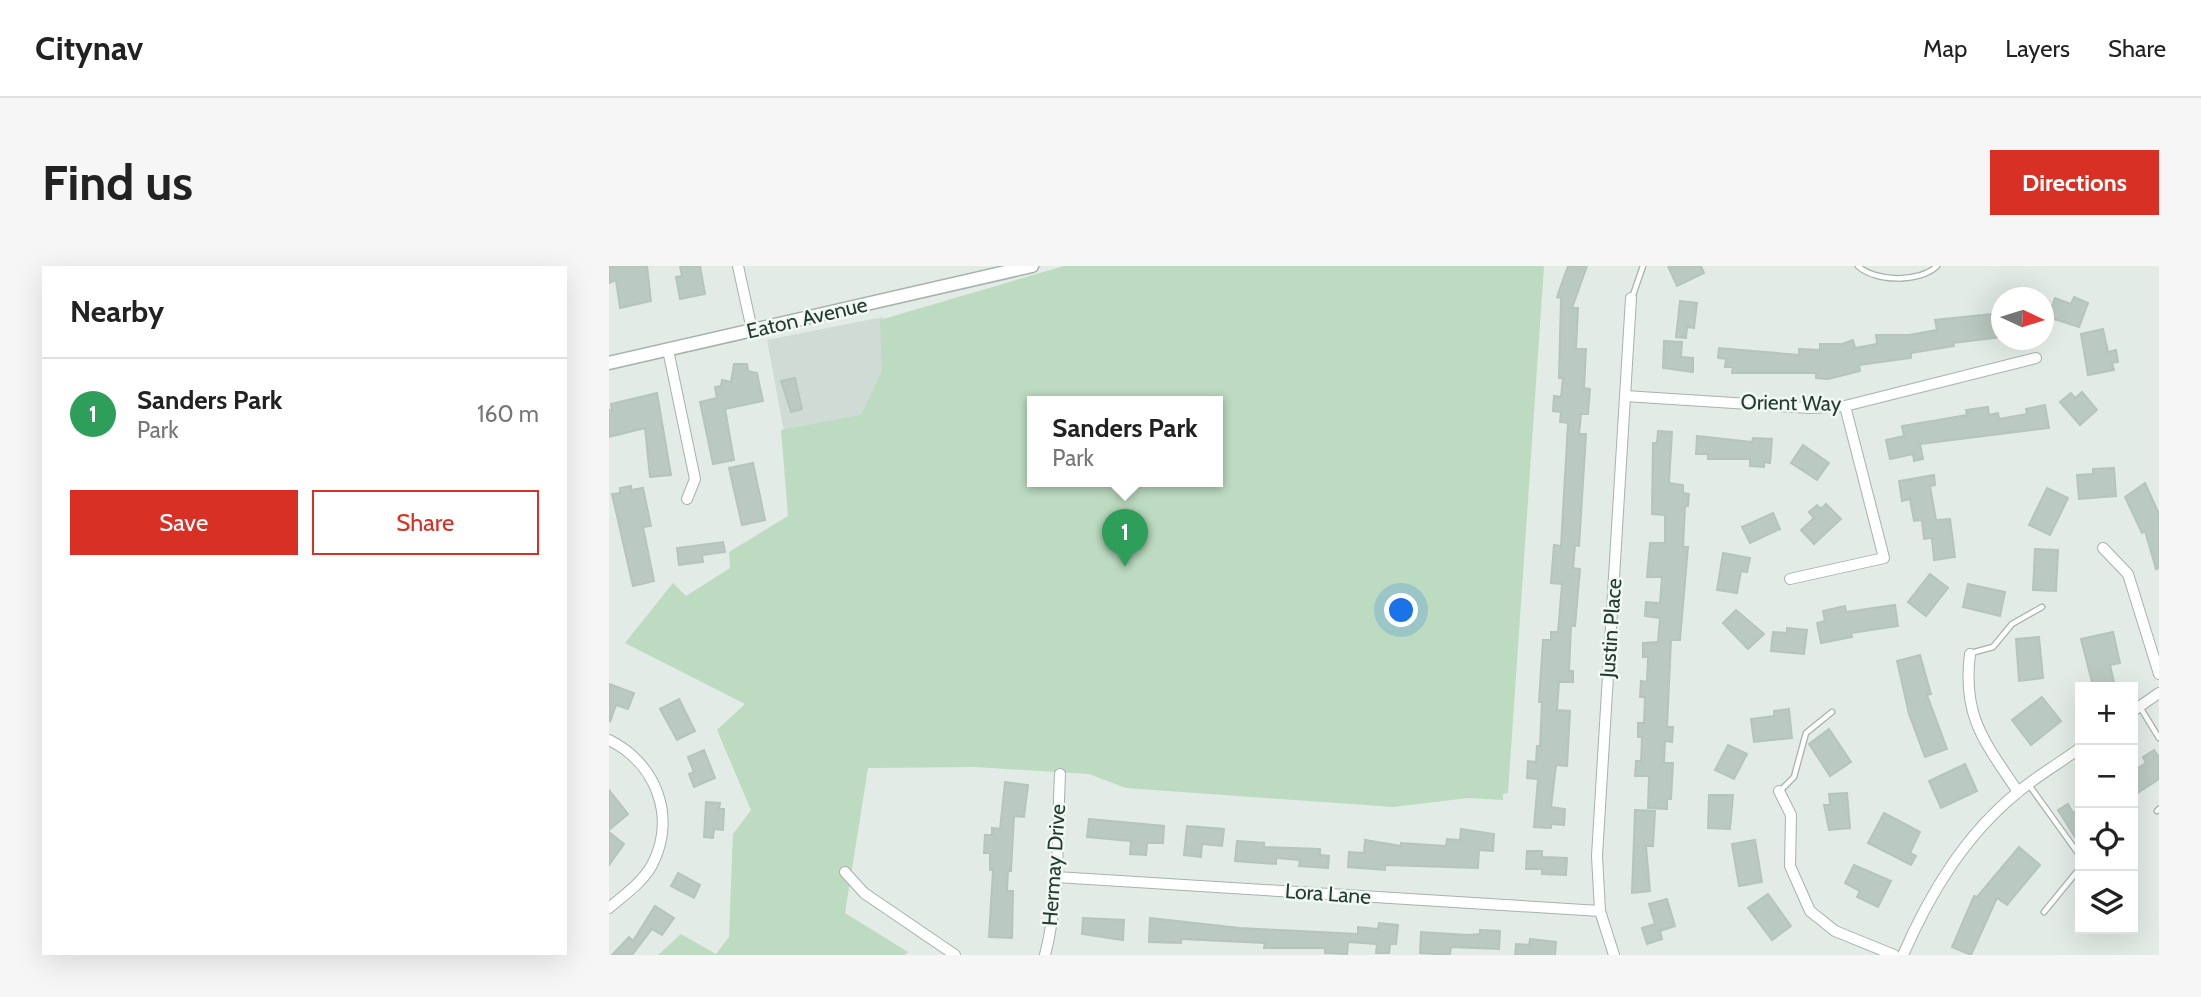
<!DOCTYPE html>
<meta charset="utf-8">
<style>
body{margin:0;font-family:Cabin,sans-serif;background:#f6f6f6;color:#222}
.controls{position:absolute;right:21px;bottom:21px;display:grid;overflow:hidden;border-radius:0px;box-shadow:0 7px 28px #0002}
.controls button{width:63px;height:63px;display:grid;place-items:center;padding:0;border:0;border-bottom:2px solid #e0e0e0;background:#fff;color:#222;font:35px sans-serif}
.compass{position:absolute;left:1382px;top:21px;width:63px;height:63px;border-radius:50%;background:#fff;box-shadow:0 7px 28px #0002;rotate:94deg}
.you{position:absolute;left:793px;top:345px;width:24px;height:24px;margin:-18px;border:5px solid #fff;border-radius:50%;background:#1a73e8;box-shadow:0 0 0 10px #1a73e833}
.badge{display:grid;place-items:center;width:46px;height:46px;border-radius:50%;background:#d93025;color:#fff;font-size:23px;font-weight:700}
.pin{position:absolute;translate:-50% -58px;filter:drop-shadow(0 2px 4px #0008)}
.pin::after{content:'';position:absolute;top:37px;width:24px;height:21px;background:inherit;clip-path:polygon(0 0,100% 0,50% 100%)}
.popup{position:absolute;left:418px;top:130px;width:196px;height:91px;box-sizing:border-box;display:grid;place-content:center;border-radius:0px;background:#fff;filter:drop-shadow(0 2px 5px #0005);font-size:23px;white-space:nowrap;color:#767676}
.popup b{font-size:26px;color:#222}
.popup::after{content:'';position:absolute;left:50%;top:100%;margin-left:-14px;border:14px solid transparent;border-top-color:#fff}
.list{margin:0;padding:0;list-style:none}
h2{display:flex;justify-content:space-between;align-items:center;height:91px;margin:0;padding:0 28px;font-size:30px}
h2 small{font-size:23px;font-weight:400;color:#767676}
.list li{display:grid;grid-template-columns:46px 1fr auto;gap:21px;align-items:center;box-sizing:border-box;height:112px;padding:0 28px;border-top:2px solid #e0e0e0}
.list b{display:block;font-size:26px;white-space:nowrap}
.list p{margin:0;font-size:23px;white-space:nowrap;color:#767676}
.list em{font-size:23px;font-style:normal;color:#767676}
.actions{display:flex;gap:14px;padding:21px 28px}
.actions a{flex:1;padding:16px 0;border:2px solid #d93025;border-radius:0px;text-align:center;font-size:24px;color:#d93025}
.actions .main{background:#d93025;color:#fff}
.icon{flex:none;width:38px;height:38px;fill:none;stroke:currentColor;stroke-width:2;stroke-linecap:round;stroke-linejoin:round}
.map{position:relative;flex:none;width:1550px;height:689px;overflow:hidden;border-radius:0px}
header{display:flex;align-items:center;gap:42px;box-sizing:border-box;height:98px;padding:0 35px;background:#fff;border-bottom:2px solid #e0e0e0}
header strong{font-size:33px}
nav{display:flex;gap:38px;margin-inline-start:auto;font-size:24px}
.intro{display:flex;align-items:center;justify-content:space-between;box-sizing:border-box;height:168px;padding:0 42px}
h1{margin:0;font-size:49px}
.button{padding:18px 32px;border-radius:0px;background:#d93025;color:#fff;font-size:24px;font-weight:700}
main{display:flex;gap:42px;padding:0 42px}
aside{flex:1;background:#fff;border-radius:0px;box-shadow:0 7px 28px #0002}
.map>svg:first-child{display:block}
</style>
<header>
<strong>Citynav</strong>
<nav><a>Map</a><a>Layers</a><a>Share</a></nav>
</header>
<div class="intro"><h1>Find us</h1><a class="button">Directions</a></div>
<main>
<aside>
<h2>Nearby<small></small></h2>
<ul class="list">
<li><span class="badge" style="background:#2e9e5b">1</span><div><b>Sanders Park</b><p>Park</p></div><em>160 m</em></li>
</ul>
<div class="actions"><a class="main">Save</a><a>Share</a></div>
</aside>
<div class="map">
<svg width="1550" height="689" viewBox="0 0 1550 689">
<rect width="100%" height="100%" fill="#e2ebe6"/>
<path fill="#d0dbd5" d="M274 51 293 149 176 171 158 74Z"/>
<path fill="#bcdbc0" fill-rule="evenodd" d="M455 0H935L899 527 894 528V534L859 532 784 541 517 522 480 508 366 501 259 502 236 647 299 686 296 689H49L72 668 107 688 120 671 124 568 142 544 108 464 136 438 16 377 64 317 77 330 121 302 120 286 179 250 172 164 252 149 273 105 271 54ZM423 135H609V215H423Z"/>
<g fill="#bac9c1" stroke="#b5c5bc" stroke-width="2">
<path d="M0 0H38L42 35 11 42 7 14 0 17Z"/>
<path d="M71 0H91L96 28 71 33 67 11 73 10Z"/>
<path d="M959 0H978L963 42H969L967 83H977L975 122 981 123 979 148H972L970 168H977L970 280 966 279 964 302 971 303 966 360H962L960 405H964V416H950L948 444 961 445 958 500 947 499 942 541 956 543 955 559 942 558V562L925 561 929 513 918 512 919 495 927 496 928 480H931L933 436H930L934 374H942V366H949L953 318 942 317 945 279 952 280 959 157 951 156 952 146 944 145 945 130 952 131 954 112H950L952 32 948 31Z"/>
<path d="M1059 0H1092L1095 7 1068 20Z"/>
<path d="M1465 31 1479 37 1470 61 1439 51 1446 32 1462 38Z"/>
<path d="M1071 35 1088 37 1085 62 1078 61 1077 72 1067 71Z"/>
<path d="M1392 47V71L1344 77 1345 80 1302 87V92L1250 99 1251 105 1219 113 1207 112V107H1123L1124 101H1116L1117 93 1109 92 1110 82 1190 89V83L1211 84V78H1233L1244 74 1246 82 1268 78 1267 69H1300L1328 64 1326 54Z"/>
<path d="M1494 63 1499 86 1507 84 1509 96 1503 97 1505 104 1479 109 1472 68Z"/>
<path d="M1055 75 1073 76 1072 91 1084 92V106L1054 102Z"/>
<path d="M125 98H138L139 105 148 107 154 135 116 143 125 194 104 198 91 136 108 132 106 121 112 120 113 114 122 116Z"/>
<path d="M186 112 193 143 182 146 172 115Z"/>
<path d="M1473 126 1488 144 1471 159 1451 136 1462 127 1466 132Z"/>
<path d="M48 127 62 209 41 211 36 162 0 171V144H3L2 138Z"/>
<path d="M1436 139 1440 162 1311 178 1314 193 1305 195 1304 188 1281 193 1277 174 1295 170 1293 160 1358 149 1357 144 1379 141 1380 149 1389 147 1390 153 1418 148 1417 143Z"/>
<path d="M1049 165 1063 166 1060 217 1074 219V227L1080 228 1079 240H1076L1074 281H1079L1071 374H1062L1058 461H1064L1063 476 1056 475 1055 497H1064L1062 533H1058V543L1039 542 1040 510H1026L1027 495H1032L1033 471H1029V457H1035L1036 431H1031L1032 415 1038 416 1039 391H1034V377L1049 376 1051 352 1036 350 1037 336 1051 337 1053 311H1038L1041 277H1056V249L1043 248 1044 177H1048Z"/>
<path d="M1088 170 1143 176 1144 172 1163 173 1161 197 1155 196V201L1141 200V193H1099V188H1087Z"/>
<path d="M1194 179 1220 197 1208 214 1182 197Z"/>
<path d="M144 197 156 254 133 259 120 202Z"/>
<path d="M1505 202 1507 230 1470 233 1468 209 1484 208V203Z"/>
<path d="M1325 209 1326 219 1321 220 1327 254 1341 253 1346 291 1325 294 1323 272 1315 273 1313 254 1305 255 1301 233 1293 235 1290 215Z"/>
<path d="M1536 217 1550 248V302L1547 303 1536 265 1533 267 1516 231Z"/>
<path d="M22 220V224L34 222 42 260 34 261 45 315 24 320 3 228 11 227V222Z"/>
<path d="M1438 222 1459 232 1441 269 1420 259Z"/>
<path d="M1217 238 1232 253 1205 278 1192 264 1205 252 1200 246 1208 239 1212 243Z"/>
<path d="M1164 247 1171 263 1141 277 1133 261Z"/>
<path d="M114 276 116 286 93 289 94 296 70 299 68 282Z"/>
<path d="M1426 283 1449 284 1447 325 1424 324Z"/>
<path d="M1114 287 1141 292 1138 306 1132 305 1128 327 1108 324Z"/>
<path d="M1321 308 1339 322 1317 350 1299 336Z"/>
<path d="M1359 318 1396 326 1391 350 1354 341Z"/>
<path d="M1286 339 1289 360 1242 367 1243 371 1212 377 1208 357 1216 355 1214 345 1236 340 1237 346Z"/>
<path d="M1127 344 1155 368 1139 383 1114 357Z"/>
<path d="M1178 362 1198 364 1195 388 1162 385 1164 366 1178 367Z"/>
<path d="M1504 366 1511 397 1501 399 1505 416 1484 420 1472 373Z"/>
<path d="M1430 371 1434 412 1410 415 1407 373Z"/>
<path d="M1311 389 1322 428 1318 429 1338 483 1316 491 1300 448 1288 395Z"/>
<path d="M0 418 25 427 19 443 7 439 1 456Z"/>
<path d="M1433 431 1452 455 1422 479 1403 454Z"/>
<path d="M70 433 86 465 68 474 51 443Z"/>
<path d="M1180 443 1183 472 1145 476 1142 453 1165 450V445Z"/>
<path d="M1220 463 1242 496 1221 510 1200 478Z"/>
<path d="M1119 479 1138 488 1125 513 1106 504Z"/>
<path d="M95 484 106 512 85 521 80 508 85 506 79 491Z"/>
<path d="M1545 484 1550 491V513L1524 530V505L1537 497 1534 491Z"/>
<path d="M1356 498 1368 525 1332 542 1320 515Z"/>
<path d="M396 516 419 519 415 551 405 550 402 605H399L398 625H404L403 672 380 671 384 604H381V587H375L376 569H383V562L391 563Z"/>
<path d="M0 524 19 548 0 564Z"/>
<path d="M1238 527 1241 562 1220 564 1215 539H1221L1220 528Z"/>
<path d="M1100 529H1124L1121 563 1099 562Z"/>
<path d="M97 536 111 537 110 543H115L114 564 105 563 104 572 95 571Z"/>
<path d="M1459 538 1464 547 1471 542V579L1449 544Z"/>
<path d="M1026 544 1046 545 1044 580H1037L1041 625 1023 627Z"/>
<path d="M1275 547 1311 566 1301 587 1307 590 1302 599 1259 577Z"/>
<path d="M480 553 555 560 554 577H538L537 589 521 588 522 575 478 571Z"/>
<path d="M578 560 615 563 613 580 593 578 592 591 575 589Z"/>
<path d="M852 563 885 568 884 585 870 584 869 602 776 599V604L739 601 740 586 755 587 756 574 792 580V577L837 580 838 573 851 574Z"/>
<path d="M0 566 15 578 0 599Z"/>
<path d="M1146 574 1153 616 1130 620 1123 578Z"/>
<path d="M628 575 655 577V581L711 583V589L720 590 719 602 690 600 691 594 667 592V598L626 595Z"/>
<path d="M1410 581 1431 599 1398 639 1388 632 1362 689 1343 681 1365 630 1368 631Z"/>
<path d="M918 585H933V591L958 592 957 609 933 608V603H917Z"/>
<path d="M1245 599 1282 615 1269 641 1248 631 1251 625 1236 617Z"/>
<path d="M69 607 91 619 85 632 62 620Z"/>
<path d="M1159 628 1182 660 1163 674 1139 642Z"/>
<path d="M1058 633 1066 660 1051 665 1053 673 1038 678 1033 662 1046 658 1040 638Z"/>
<path d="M46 640 65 652 53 669 43 663 23 689H3L20 671 24 675Z"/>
<path d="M474 652 515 654 514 674 473 668Z"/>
<path d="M541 652 631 662 749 668V661L769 663 770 657 789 659 787 678H781L780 687H767L768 678 739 676 738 688 716 687V682H655L656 677 572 673V677L540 676Z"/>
<path d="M871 664 891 665 890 683 842 681 841 689 811 687 812 666 859 669 871 668Z"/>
<path d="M921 673 947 676 946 689H906L907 678 920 679Z"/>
</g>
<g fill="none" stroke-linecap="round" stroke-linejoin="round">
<defs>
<g id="service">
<path d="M1249 0C1266 16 1311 17 1328 0"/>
<path d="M1023 32 1034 0"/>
<path d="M1362 387 1384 381 1403 358 1433 341"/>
<path d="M1531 441 1550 472"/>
<path d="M1420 519 1471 590"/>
<path d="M1171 525 1185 511 1197 467 1223 446"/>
<path d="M1548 545 1550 543"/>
<path d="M1435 646 1471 602"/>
</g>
<g id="minor">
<path d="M129 0 143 64"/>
<path d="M59 84 86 213 78 233"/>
<path d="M1016 130 1201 142 1236 140 1427 92"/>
<path d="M1494 282 1519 308 1550 408"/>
<path d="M1181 313 1275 292 1236 140"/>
<path d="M1361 388C1353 451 1376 476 1409 526"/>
<path d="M1524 445 1550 427"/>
<path d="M0 474C47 497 68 551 43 599 33 617 15 629 0 642"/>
<path d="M1170 525 1182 549 1181 600 1201 645 1226 665 1285 689"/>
<path d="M236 606 255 627 346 689"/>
<path d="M447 611 991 645"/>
<path d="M436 689C451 631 448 568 451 508"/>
<path d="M1005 689 991 645 988 590 1022 32"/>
<path d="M1294 689C1321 627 1356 569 1409 526 1428 510 1451 497 1471 482"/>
</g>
<path id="tertiary" d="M0 97 423 0"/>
</defs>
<use href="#service" stroke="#a5b3ac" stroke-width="7"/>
<use href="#minor" stroke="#a5b3ac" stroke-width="12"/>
<use href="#tertiary" stroke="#a5b3ac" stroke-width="15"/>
<use href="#service" stroke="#fff" stroke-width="4.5"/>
<use href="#minor" stroke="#fff" stroke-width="10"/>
<use href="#tertiary" stroke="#fff" stroke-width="12"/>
</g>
<g text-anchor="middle" stroke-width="5" stroke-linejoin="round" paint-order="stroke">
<g font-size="21" fill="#233b32" stroke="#f2f8f4">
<text transform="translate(198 52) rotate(-13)" y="7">Eaton Avenue</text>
<text transform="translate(1182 137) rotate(1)" y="7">Orient Way</text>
<text transform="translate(1002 362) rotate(-86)" y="7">Justin Place</text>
<text transform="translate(445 599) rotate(-86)" y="7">Hermay Drive</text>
<text transform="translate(719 628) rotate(4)" y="7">Lora Lane</text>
</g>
</g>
</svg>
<div class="controls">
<button>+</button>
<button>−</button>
<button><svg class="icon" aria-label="locate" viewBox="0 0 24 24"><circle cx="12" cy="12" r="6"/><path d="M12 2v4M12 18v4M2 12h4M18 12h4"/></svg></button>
<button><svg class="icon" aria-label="layers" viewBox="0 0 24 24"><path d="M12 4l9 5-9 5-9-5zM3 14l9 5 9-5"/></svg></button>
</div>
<svg class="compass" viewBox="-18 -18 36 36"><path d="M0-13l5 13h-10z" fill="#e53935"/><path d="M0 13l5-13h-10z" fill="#767676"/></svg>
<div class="you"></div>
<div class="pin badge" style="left:516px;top:301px;background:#2e9e5b">1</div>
<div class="popup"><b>Sanders Park</b>Park</div>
</div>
</main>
